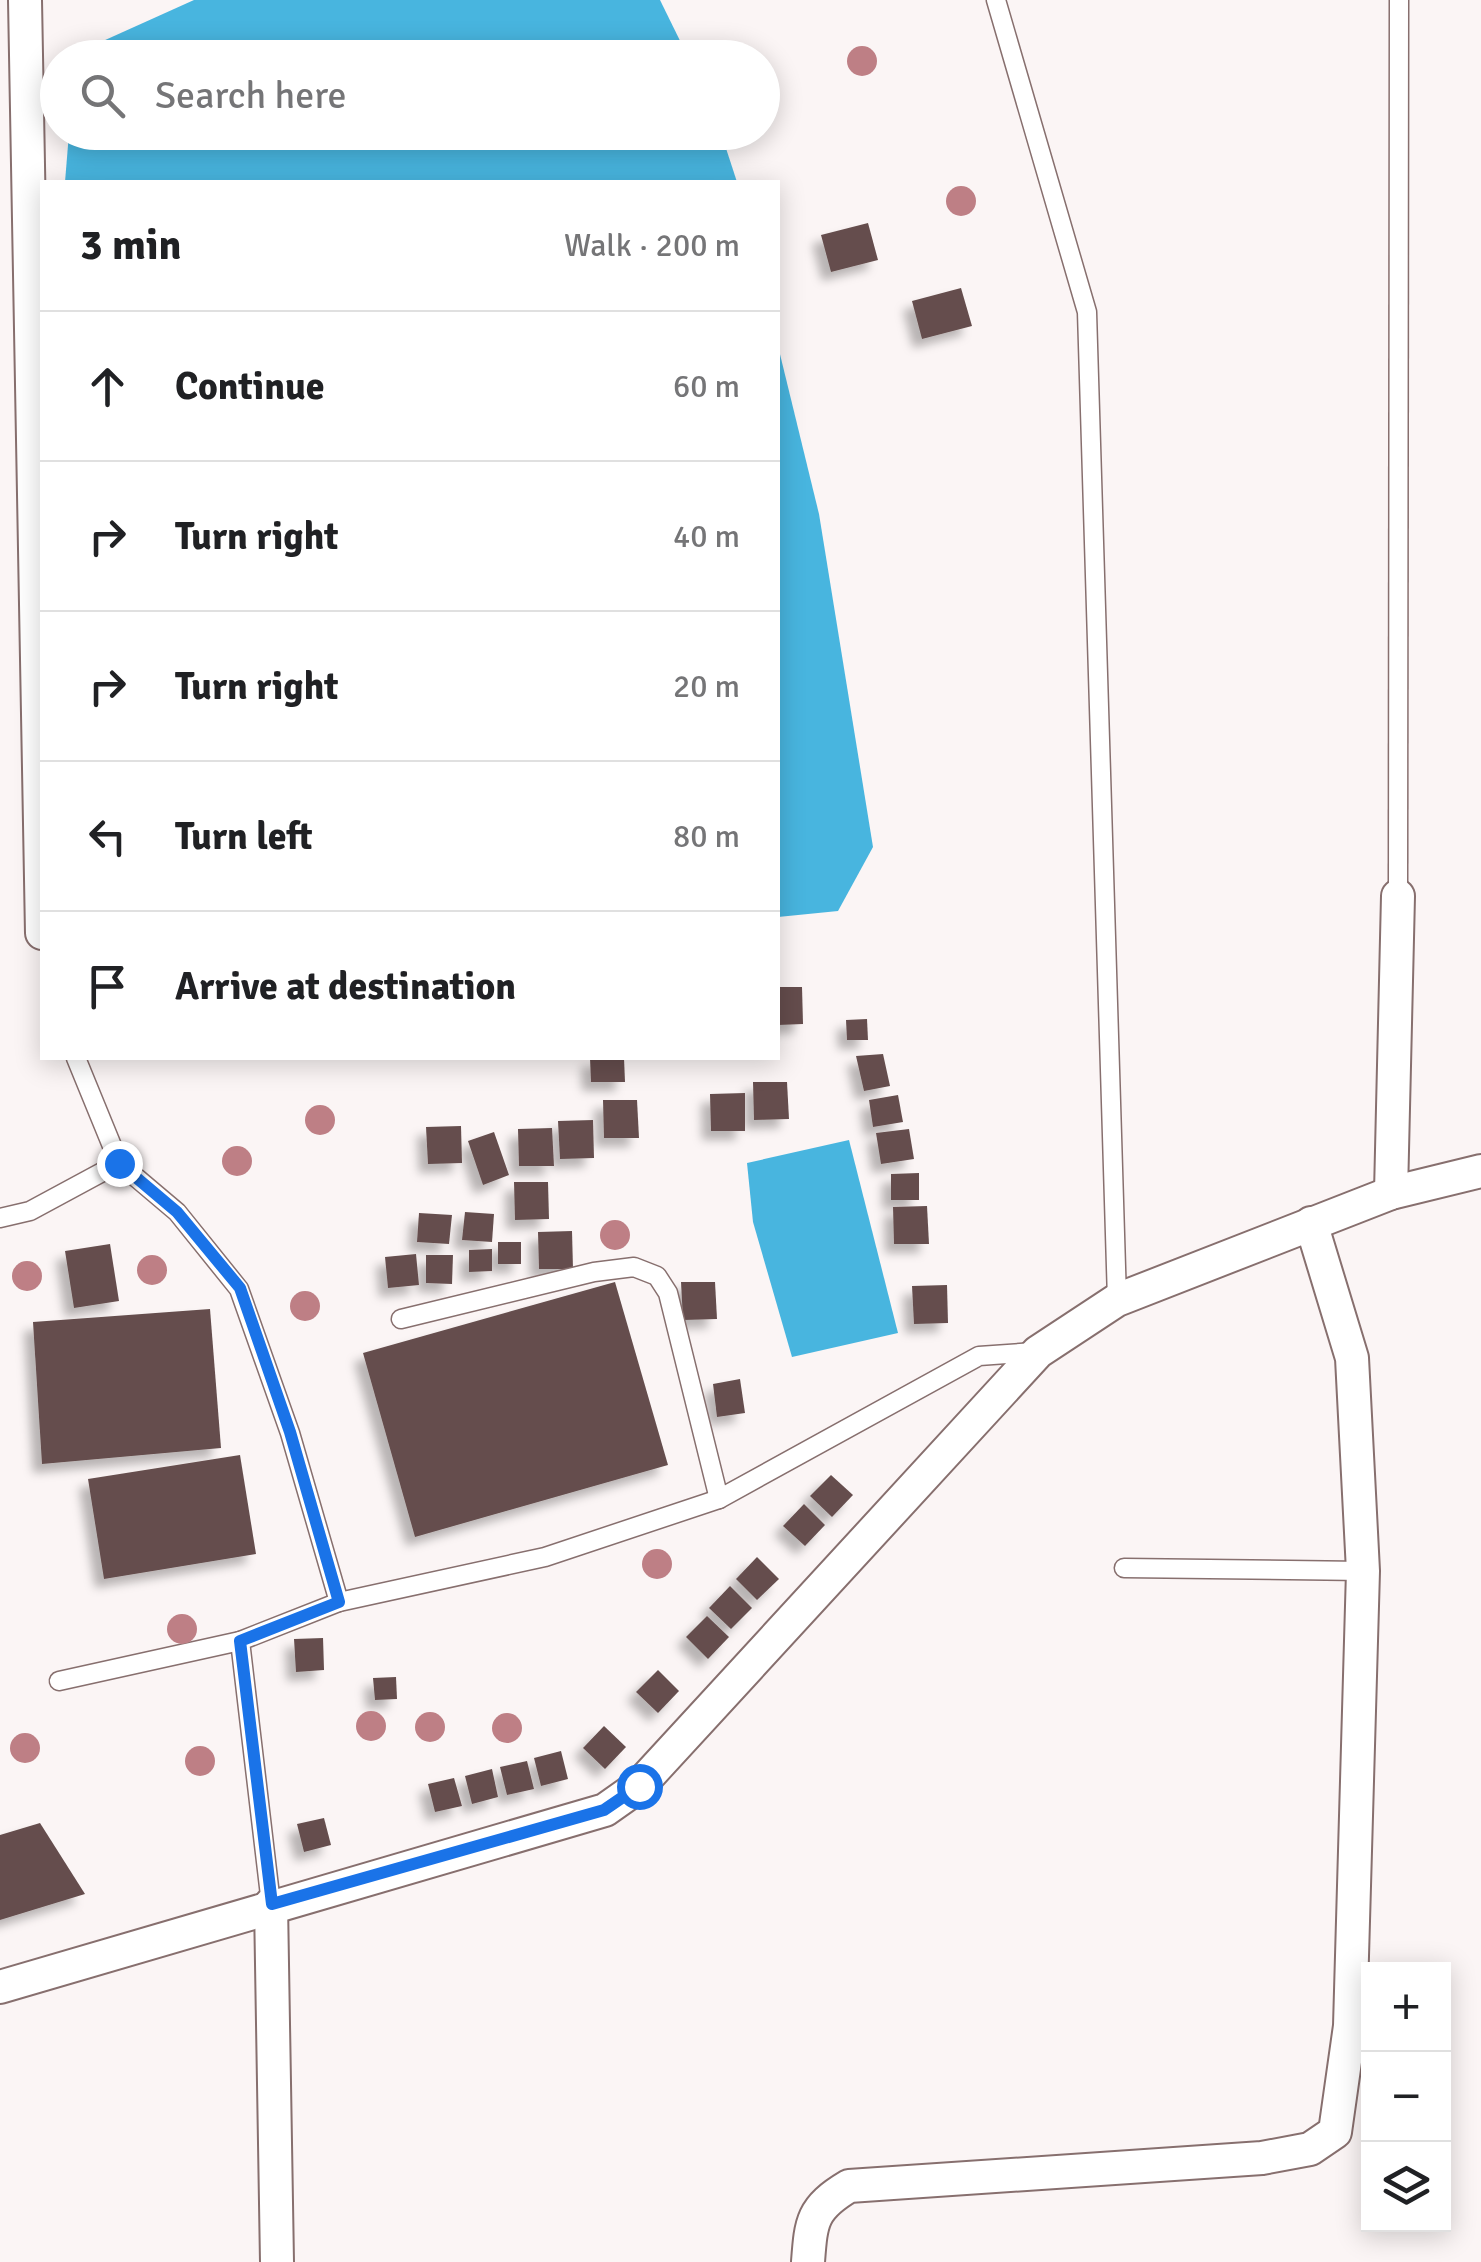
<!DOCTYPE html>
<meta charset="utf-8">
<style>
body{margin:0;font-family:Signika,sans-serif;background:#f2f2f2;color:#202124}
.controls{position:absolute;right:30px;bottom:30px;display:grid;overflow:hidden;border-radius:0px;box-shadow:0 5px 25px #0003}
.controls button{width:90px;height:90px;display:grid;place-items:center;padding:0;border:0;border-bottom:2px solid #e0e0e0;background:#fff;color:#202124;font:50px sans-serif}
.stop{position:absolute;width:30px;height:30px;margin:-22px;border:8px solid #1a73e8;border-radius:50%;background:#fff}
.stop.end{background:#1a73e8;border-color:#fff;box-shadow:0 2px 10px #0008}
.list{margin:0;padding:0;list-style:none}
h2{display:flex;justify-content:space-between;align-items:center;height:130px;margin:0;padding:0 40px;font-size:42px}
h2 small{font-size:32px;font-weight:400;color:#757577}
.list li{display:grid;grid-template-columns:65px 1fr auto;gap:30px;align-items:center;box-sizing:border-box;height:150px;padding:0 40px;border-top:2px solid #e0e0e0}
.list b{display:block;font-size:38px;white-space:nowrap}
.list em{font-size:32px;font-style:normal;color:#757577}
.icon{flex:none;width:55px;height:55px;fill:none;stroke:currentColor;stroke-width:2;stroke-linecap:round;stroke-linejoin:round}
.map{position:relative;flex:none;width:1481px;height:2262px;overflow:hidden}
.search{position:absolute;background:#fff;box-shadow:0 5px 25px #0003;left:40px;top:40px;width:740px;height:110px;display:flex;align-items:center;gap:25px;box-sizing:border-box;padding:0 35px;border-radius:55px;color:#757577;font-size:38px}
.panel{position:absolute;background:#fff;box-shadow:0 5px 25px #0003;left:40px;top:180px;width:740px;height:880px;border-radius:0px}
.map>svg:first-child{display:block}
</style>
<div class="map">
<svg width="1481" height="2262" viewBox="0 0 1481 2262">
<defs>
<filter id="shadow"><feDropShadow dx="-9" dy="9" stdDeviation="5" flood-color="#0004"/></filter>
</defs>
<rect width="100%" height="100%" fill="#fbf5f5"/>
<g fill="#48b5df">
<path d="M194 0H660L688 57H82L83 50Z"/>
<path d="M69 133H721L737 182H65Z"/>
<path d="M778 346 819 514 873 847 838 911 778 917Z"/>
<path d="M849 1140 898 1333 792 1357 753 1222 747 1163Z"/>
</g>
<g fill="#654e4d" filter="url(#shadow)">
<path d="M868 223 878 260 831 272 821 235Z"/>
<path d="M961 288 972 326 922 339 912 301Z"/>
<path d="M778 987H802L803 1024 778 1025Z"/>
<path d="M867 1019 868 1040H847L846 1020Z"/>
<path d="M883 1054 890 1086 864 1091 856 1056Z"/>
<path d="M590 1058H624L625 1082H591Z"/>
<path d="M753 1082H787L789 1119 754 1120Z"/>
<path d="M745 1093V1131H711L710 1094Z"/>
<path d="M898 1095 903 1122 873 1127 869 1100Z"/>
<path d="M603 1100H637L639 1138H604Z"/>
<path d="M593 1120 594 1158 560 1159 558 1121Z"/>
<path d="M461 1126 462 1163 428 1164 426 1127Z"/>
<path d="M552 1128 554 1166H519L518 1129Z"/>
<path d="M909 1129 914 1159 881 1164 876 1133Z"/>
<path d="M494 1132 509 1175 483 1185 468 1141Z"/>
<path d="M919 1173V1200H891V1174Z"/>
<path d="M514 1182H548L549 1219 515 1220Z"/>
<path d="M927 1206 929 1244H894L893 1207Z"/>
<path d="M465 1212 494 1214 492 1242 462 1240Z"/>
<path d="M419 1213 452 1215 449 1244 417 1242Z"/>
<path d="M572 1231 573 1269H539L538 1232Z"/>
<rect x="498" y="1242" width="23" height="22"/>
<path d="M110 1244 119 1301 74 1308 65 1251Z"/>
<path d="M492 1249V1271L469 1272V1250Z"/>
<path d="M416 1254 419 1285 388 1288 385 1257Z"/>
<path d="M426 1255H453L452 1284 426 1283Z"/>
<path d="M615 1282 668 1465 415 1537 363 1353Z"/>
<path d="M681 1282H715L717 1319 683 1320Z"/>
<path d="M947 1285 948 1323 914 1324 912 1286Z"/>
<path d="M210 1309 221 1448 42 1464 33 1322Z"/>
<path d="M740 1379 745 1413 717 1417 713 1384Z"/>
<path d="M240 1455 256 1554 104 1579 88 1479Z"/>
<path d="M831 1475 853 1495 832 1517 810 1496Z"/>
<path d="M804 1504 825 1525 805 1546 783 1526Z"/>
<path d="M757 1557 779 1579 757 1600 736 1579Z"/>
<path d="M730 1586 752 1608 731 1629 709 1608Z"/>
<path d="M707 1616 729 1637 708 1659 686 1637Z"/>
<path d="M323 1638 324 1670 296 1672 294 1639Z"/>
<path d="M658 1670 679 1691 658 1713 636 1692Z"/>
<path d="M396 1677 397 1699 375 1700 373 1678Z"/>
<path d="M604 1726 626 1747 605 1769 583 1748Z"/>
<path d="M561 1751 568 1779 541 1786 534 1758Z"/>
<path d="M527 1761 534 1789 507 1795 500 1767Z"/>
<path d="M492 1769 498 1797 472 1804 465 1776Z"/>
<path d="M454 1778 462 1806 435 1812 428 1784Z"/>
<path d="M324 1818 331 1845 304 1852 297 1824Z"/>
<path d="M40 1823 85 1894 0 1920V1835Z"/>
</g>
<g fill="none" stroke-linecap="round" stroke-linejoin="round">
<defs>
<g id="service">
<path d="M996 0 1087 312 1117 1300"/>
<path d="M1398 896 1399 0"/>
<path d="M76 1058 119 1163 177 1212 239 1289 290 1433 339 1602 545 1557 719 1499 979 1356 1034 1352"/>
<path d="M0 1218 30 1211 119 1163"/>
<path d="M401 1319 594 1272 634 1267 657 1276 668 1293 719 1499"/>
<path d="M1124 1568 1363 1571"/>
<path d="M59 1681 240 1641"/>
<path d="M271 1904 240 1641 339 1602"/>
</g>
<g id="minor">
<path d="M25 0 42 933"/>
<path d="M1391 1193 1398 896"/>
<path d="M271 1904 277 2262"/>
<path d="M0 1987 605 1810 639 1786 1038 1352 1117 1300 1391 1193 1481 1171"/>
<path d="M808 2262C811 2221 812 2208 849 2186L1262 2158 1310 2149 1335 2132 1350 2026 1363 1571 1352 1358 1311 1223"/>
</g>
</defs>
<use href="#service" stroke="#876f6e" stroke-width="21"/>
<use href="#minor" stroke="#876f6e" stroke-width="36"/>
<use href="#service" stroke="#fff" stroke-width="18"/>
<use href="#minor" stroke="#fff" stroke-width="32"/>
</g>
<g fill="#be7f85">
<circle cx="862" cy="61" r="15"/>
<circle cx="961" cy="201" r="15"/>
<circle cx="320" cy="1120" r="15"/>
<circle cx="237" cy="1161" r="15"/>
<circle cx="615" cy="1235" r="15"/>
<circle cx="152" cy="1270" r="15"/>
<circle cx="27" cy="1276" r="15"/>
<circle cx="305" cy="1306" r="15"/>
<circle cx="657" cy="1564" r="15"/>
<circle cx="182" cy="1629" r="15"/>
<circle cx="371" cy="1726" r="15"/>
<circle cx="430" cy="1727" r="15"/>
<circle cx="507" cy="1728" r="15"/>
<circle cx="25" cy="1748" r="15"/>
<circle cx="200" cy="1761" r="15"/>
</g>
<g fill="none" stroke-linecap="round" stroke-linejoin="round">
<path stroke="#1a73e8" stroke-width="12" d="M119 1163 177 1212 240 1288 290 1432 339 1602 240 1641 272 1904 604 1810 639 1786"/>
</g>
</svg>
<div class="controls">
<button>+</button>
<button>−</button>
<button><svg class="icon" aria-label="layers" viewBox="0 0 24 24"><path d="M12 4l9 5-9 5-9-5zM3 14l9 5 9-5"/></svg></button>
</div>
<div class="stop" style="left:639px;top:1786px"></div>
<div class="stop end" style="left:119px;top:1163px"></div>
<div class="search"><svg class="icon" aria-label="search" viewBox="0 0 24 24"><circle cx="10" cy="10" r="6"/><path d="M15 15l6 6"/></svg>Search here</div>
<section class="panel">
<h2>3 min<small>Walk · 200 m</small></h2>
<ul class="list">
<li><svg class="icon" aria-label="ahead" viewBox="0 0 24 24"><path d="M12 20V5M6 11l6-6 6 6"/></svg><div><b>Continue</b></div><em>60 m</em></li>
<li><svg class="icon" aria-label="right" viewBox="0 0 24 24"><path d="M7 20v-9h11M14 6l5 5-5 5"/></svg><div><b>Turn right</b></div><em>40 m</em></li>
<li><svg class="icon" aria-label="right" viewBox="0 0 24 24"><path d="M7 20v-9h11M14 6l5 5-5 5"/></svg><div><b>Turn right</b></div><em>20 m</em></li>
<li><svg class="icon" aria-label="left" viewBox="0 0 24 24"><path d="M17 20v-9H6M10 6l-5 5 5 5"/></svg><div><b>Turn left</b></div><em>80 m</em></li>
<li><svg class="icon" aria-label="arrive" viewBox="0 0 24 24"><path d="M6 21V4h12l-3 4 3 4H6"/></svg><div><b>Arrive at destination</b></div></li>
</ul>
</section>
</div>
